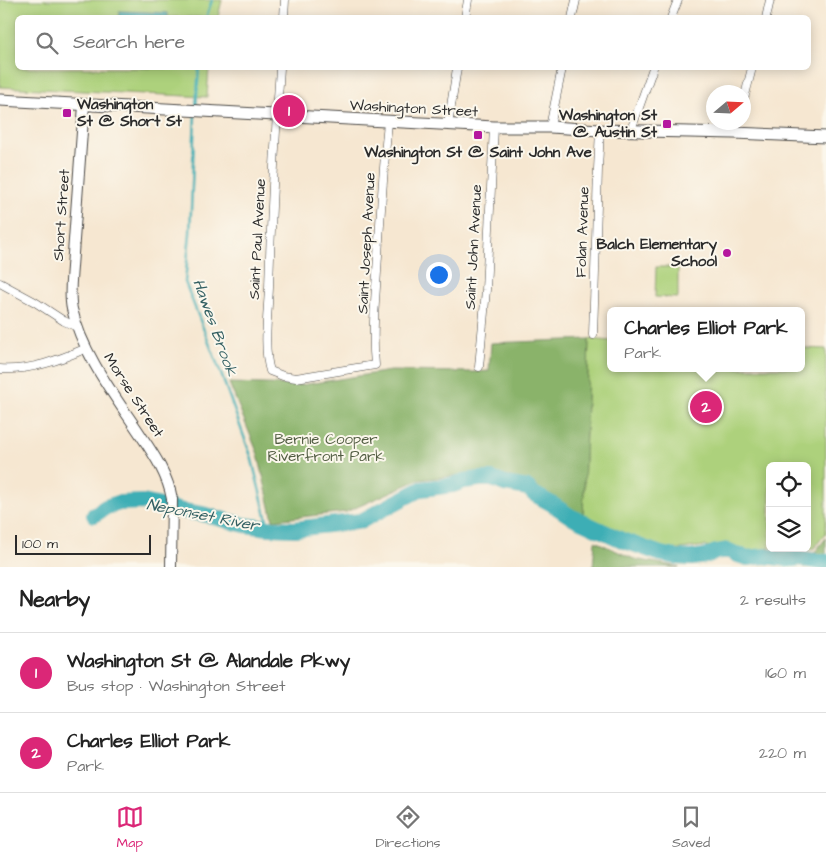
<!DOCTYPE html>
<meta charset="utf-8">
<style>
body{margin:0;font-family:"Architects Daughter",sans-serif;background:#f6f6f6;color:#222}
.controls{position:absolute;right:15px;bottom:15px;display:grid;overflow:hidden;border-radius:8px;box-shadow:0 2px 12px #0003}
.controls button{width:45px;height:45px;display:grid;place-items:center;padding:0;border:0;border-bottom:1px solid #e0e0e0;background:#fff;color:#222;font:25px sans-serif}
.compass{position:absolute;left:706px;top:85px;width:45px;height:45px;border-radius:50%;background:#fff;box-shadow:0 2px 12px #0003;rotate:71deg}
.scale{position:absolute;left:15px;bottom:12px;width:136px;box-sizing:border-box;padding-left:5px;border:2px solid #2b2b2b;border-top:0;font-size:14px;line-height:18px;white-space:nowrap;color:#2b2b2b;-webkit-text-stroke:4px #fbf7ec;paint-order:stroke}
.you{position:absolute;left:438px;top:274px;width:18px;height:18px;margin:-12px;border:4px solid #fff;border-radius:50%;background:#1a73e8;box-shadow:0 0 0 8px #1a73e833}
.badge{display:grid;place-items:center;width:32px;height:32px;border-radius:50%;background:#db2777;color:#fff;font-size:16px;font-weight:700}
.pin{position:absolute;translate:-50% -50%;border:2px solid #fff;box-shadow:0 1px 5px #0006}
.popup{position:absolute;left:607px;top:307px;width:198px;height:65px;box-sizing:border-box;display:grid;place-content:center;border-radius:8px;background:#fff;filter:drop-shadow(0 1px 4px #0005);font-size:16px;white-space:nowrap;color:#767676}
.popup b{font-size:19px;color:#222}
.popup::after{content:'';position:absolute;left:50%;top:100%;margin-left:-10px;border:10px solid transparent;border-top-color:#fff}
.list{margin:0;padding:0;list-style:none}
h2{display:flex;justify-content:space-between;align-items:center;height:65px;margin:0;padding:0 20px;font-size:21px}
h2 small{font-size:16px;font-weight:400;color:#767676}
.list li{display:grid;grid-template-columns:32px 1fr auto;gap:15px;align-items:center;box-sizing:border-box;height:80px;padding:0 20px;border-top:1px solid #e0e0e0}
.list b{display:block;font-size:19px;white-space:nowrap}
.list p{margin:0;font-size:16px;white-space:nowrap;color:#767676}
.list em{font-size:16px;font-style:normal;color:#767676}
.icon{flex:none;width:28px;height:28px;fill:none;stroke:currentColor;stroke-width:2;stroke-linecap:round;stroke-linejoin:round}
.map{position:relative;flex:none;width:826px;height:567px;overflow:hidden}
.search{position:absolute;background:#fff;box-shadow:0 2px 12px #0003;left:15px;right:15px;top:15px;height:55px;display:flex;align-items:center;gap:12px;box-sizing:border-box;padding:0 18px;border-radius:8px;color:#767676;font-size:19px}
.sheet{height:225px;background:#fff}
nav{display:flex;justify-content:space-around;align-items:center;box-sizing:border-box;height:70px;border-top:1px solid #e0e0e0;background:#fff;font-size:14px;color:#767676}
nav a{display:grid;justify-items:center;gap:2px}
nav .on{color:#db2777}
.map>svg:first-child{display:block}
</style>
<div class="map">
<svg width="826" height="567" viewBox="0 0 826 567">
<rect width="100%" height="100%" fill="#fbf7ec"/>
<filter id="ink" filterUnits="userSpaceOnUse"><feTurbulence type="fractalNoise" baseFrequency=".02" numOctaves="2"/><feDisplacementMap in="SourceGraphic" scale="10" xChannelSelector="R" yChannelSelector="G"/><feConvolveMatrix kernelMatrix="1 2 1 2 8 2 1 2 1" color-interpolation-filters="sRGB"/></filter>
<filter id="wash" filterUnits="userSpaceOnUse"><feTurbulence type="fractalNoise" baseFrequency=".0096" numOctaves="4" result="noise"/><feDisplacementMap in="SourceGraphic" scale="20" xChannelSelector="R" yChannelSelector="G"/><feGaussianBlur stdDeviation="1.12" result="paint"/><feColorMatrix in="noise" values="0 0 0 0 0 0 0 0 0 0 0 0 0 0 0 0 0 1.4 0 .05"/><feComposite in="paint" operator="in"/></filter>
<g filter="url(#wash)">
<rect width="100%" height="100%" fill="#f6e7d1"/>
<g fill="#add17b" stroke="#6c7e53">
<path d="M0 0H222L218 17 18 18V68H209L207 97 0 87Z"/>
<path d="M656 267H678V298L655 297Z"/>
<path d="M589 339 611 341V368H801V348L826 349V533L813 549H799L795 548H807V466H770V548L760 551H739L705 546 663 551 583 517Z"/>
</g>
<g fill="#8ab36b" stroke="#5a6f4b">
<path d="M589 339 583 517 527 481 488 472 418 480 346 512 273 520 258 454 229 383 301 385 390 371 474 372 489 371 491 343Z"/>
<path d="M826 538V567H803Z"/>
<path d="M595 541 634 559 679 567H593Z"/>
</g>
<path fill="#3caeb5" stroke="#346c70" d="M119 11 168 13V17H119Z"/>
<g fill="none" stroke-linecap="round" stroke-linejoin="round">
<g stroke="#3caeb5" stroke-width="2.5">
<path d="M206 18 212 0"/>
<path d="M196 108 199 68"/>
<path d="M195 114 190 234 185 282 220 371 251 456 269 528"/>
</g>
<path stroke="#3caeb5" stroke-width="16" d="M94 515 106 507 119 503 143 502 183 511 202 514 245 525 269 528 295 529 361 521 421 489 453 485 464 481 479 479H492L505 484 528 488 534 494 552 504 570 516 622 540 661 554 677 557 691 558 705 556 716 552 727 550 738 555 748 558 765 556 789 559 800 558 822 562H826"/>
</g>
</g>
<g filter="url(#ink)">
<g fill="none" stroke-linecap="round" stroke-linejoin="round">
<defs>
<g id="minor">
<path d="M284 18 285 0"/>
<path d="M465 18 468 0"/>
<path d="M572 18 576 0"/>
<path d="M671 18 678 0"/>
<path d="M766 18 770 0"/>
<path d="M280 68C275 141 271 214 269 288 268 312 263 349 270 371L283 376 296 378 375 365C372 334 375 303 377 272 380 222 383 172 388 122"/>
<path d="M744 99 752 68"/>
<path d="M448 125 457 68"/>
<path d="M550 127 562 68"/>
<path d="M631 130 653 68"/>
<path d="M734 133 737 122"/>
<path d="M0 283 35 302 64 321 77 327"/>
<path d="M593 335 596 240 598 169 600 130"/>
<path d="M479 367 486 290 494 127"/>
<path d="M0 369C30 371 59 360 87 348"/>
</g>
<path id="tertiary" d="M84 105 72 267C71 281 69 296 72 309 82 354 117 399 142 437 155 456 168 476 172 499L171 567"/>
<path id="secondary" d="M0 100 494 127H550L600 130 734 133 826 137"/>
</defs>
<use href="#minor" stroke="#494744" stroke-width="9"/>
<use href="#tertiary" stroke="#494744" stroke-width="12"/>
<use href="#secondary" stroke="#494744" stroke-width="13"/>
<use href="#minor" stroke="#fff" stroke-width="8"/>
<use href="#tertiary" stroke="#fff" stroke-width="10"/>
<use href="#secondary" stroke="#fff" stroke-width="11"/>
</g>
</g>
<g fill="#b5179e" stroke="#fbf7ec" stroke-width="2">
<rect x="62" y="108" width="10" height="10" rx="2.5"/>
<rect x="662" y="119" width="10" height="10" rx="2.5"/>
<rect x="473" y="130" width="10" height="10" rx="2.5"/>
<circle cx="727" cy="253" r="5"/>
</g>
<g text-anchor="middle" stroke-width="4" stroke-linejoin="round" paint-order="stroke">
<g font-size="15" font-weight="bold" fill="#2b2b2b" stroke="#fbf7ec" text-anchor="end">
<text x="77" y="109" text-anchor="start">Washington<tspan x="77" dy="17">St @ Short St</tspan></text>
<text x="657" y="120">Washington St<tspan x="657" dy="17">@ Austin St</tspan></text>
<text x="478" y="157" text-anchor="middle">Washington St @ Saint John Ave</text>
<text x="717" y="249">Balch Elementary<tspan x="717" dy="17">School</tspan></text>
</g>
<g font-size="15" fill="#2b2b2b" stroke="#fbf7ec">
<text transform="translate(414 108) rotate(3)" y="5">Washington Street</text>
<text transform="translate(61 215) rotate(-86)" y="5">Short Street</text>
<text transform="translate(582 232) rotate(-88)" y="5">Folan Avenue</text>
<text transform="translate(257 239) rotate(-87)" y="5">Saint Paul Avenue</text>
<text transform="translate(366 243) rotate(-87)" y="5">Saint Joseph Avenue</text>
<text transform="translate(473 247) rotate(-87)" y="5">Saint John Avenue</text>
<text transform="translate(134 395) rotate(57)" y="5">Morse Street</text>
</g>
<g font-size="15" fill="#525d43" stroke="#fbf7ec">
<text x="326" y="444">Bernie Cooper<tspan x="326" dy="17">Riverfront Park</tspan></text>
</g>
<g font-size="16" font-style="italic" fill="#325f62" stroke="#fbf7ec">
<text transform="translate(216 327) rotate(70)" y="6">Hawes Brook</text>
<text transform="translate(203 514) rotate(11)" y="6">Neponset River</text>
</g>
</g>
</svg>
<div class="controls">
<button><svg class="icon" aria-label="locate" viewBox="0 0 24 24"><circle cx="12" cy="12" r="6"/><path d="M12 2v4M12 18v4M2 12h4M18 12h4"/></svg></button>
<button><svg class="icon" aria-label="layers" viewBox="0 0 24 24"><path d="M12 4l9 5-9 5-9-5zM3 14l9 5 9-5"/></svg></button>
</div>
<svg class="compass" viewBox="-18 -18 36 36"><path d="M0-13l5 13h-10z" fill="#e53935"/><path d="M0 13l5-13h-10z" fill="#767676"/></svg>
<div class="scale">100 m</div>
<div class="you"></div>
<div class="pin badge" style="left:289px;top:111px">1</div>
<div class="pin badge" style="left:706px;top:407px">2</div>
<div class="popup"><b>Charles Elliot Park</b>Park</div>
<div class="search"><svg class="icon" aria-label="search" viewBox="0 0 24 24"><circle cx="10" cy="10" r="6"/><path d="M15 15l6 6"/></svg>Search here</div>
</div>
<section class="sheet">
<h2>Nearby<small>2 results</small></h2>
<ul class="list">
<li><span class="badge">1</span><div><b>Washington St @ Alandale Pkwy</b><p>Bus stop · Washington Street</p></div><em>160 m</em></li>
<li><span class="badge">2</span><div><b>Charles Elliot Park</b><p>Park</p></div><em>220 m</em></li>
</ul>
</section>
<nav>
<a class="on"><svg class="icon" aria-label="map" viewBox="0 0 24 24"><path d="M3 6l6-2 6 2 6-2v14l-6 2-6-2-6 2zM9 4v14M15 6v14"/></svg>Map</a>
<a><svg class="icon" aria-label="directions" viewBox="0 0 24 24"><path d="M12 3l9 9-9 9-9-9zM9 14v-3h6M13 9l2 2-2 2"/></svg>Directions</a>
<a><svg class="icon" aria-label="saved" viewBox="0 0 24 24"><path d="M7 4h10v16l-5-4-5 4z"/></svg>Saved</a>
</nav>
